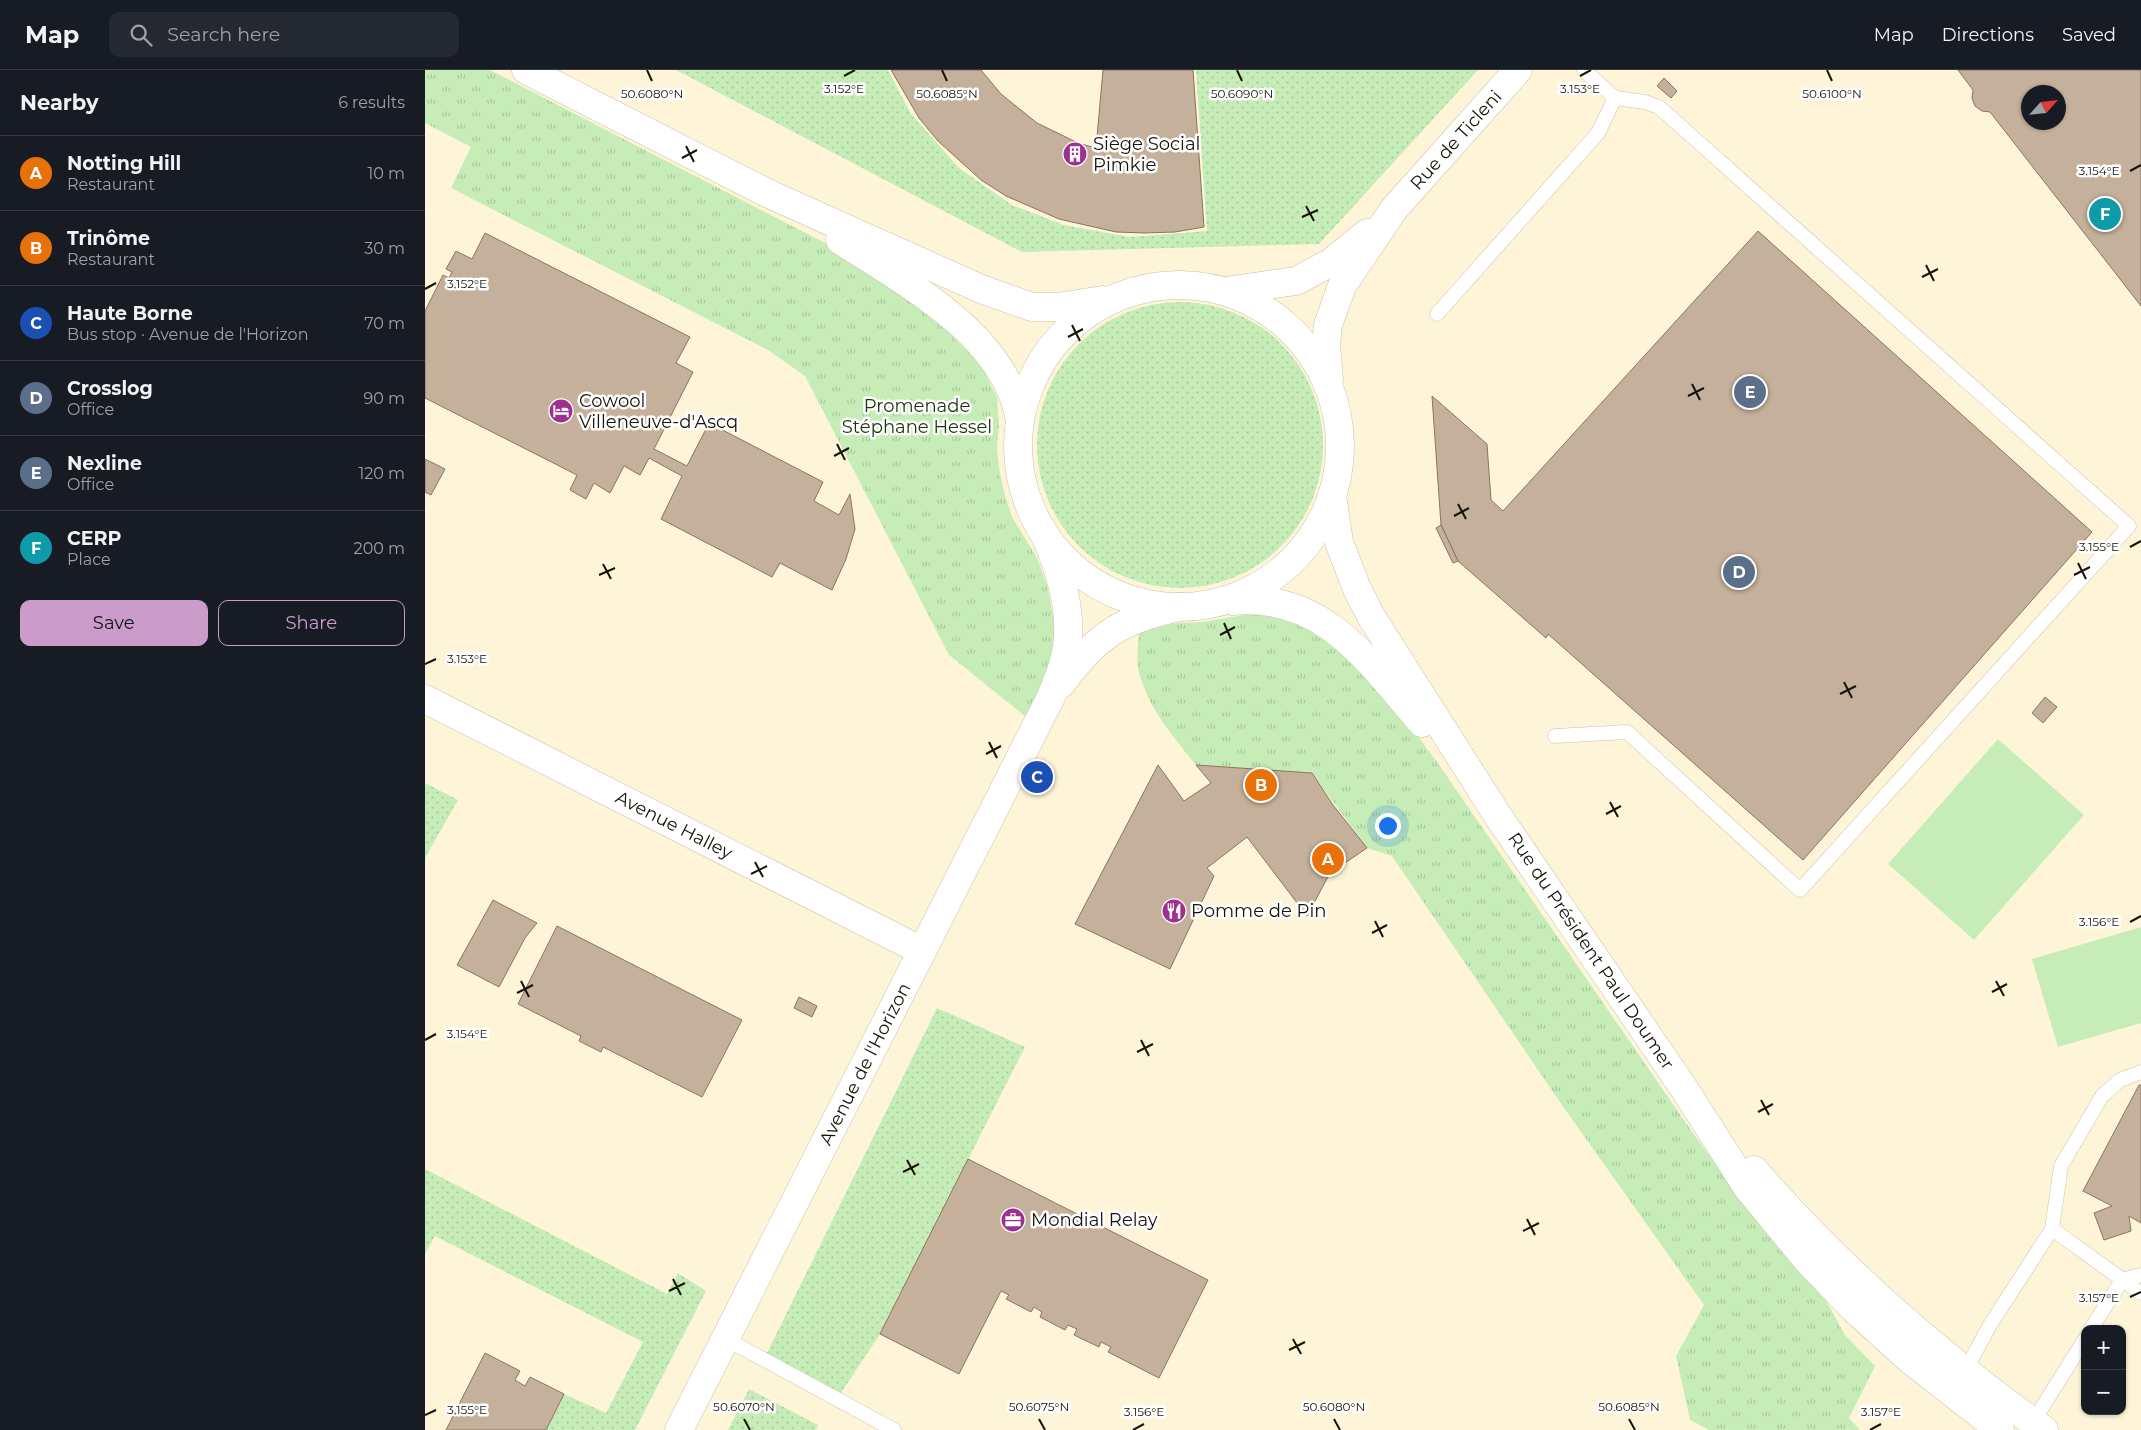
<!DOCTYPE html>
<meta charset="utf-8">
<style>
body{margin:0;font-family:Montserrat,sans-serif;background:#242831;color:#f1f3f6}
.controls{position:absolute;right:15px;bottom:15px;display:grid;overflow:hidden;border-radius:10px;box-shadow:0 1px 4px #0004}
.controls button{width:45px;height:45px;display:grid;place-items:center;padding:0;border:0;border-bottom:1px solid #363941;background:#171b24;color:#f1f3f6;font:25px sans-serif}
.compass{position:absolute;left:1596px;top:15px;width:45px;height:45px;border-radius:50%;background:#171b24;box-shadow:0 1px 4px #0004;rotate:63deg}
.you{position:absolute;left:962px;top:755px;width:18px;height:18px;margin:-12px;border:4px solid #fff;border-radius:50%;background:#1a73e8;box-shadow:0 0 0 8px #1a73e833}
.badge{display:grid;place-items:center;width:32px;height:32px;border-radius:50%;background:#cb9cc9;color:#fff;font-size:16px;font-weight:700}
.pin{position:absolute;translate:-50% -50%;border:2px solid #fff;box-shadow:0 1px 5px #0006}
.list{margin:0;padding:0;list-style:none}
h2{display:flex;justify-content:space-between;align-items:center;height:65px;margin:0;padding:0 20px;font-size:21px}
h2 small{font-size:16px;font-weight:400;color:#9ea1a6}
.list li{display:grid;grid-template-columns:32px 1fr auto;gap:15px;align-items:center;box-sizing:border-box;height:75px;padding:0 20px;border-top:1px solid #363941}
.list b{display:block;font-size:19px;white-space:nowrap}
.list p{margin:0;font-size:16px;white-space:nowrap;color:#9ea1a6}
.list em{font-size:16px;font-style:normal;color:#9ea1a6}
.actions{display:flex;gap:10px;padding:15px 20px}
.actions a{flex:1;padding:11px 0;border:1px solid #cb9cc9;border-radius:10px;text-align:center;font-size:18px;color:#cb9cc9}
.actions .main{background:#cb9cc9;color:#111}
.icon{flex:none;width:28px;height:28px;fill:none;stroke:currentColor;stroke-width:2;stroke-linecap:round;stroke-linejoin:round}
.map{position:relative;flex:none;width:1716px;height:1360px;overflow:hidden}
header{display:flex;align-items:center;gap:30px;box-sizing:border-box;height:70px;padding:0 25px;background:#171b24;border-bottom:1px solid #363941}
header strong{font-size:24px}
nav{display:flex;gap:28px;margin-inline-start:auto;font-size:18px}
.search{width:350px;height:45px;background:#242831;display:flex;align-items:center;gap:12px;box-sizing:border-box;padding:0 18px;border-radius:10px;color:#9ea1a6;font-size:19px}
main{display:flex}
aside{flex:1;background:#171b24}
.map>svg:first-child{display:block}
</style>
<header>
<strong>Map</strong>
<div class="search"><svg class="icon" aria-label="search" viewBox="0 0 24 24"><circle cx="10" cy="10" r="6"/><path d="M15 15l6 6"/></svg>Search here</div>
<nav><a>Map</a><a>Directions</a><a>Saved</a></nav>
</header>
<main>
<aside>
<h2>Nearby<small>6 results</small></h2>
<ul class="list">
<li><span class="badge" style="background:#e8710a">A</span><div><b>Notting Hill</b><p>Restaurant</p></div><em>10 m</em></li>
<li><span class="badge" style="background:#e8710a">B</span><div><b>Trinôme</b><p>Restaurant</p></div><em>30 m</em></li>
<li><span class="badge" style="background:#1a4fb4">C</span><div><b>Haute Borne</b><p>Bus stop · Avenue de l'Horizon</p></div><em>70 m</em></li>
<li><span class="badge" style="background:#5c6f8a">D</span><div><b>Crosslog</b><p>Office</p></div><em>90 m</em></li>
<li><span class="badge" style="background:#5c6f8a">E</span><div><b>Nexline</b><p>Office</p></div><em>120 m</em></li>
<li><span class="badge" style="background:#0f9aa8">F</span><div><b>CERP</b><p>Place</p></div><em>200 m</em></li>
</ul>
<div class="actions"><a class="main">Save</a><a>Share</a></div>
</aside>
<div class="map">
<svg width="1716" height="1360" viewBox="0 0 1716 1360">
<defs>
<pattern id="grass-dots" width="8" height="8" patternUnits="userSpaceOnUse" patternTransform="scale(1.25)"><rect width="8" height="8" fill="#c6edb7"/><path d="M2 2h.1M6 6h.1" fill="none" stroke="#a9ca9c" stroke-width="1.8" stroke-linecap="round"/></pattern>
<pattern id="park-tufts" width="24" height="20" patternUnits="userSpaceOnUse" patternTransform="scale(1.25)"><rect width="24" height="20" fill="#c6edb7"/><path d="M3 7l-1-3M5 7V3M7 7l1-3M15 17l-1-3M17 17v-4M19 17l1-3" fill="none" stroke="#a9ca9c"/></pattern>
</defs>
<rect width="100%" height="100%" fill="#fef5d9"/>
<g fill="url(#grass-dots)">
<path d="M251 0H463L486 44 534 98 587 135 639 155 705 167 782 161 771 0H1053L894 174 597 182Z"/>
<circle cx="755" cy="375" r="143"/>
<path d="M0 713 33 730 0 788Z"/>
<path d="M512 938 600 977 455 1264 412 1329 339 1289Z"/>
<path d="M0 1099 242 1224 253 1203 281 1221 210 1360H121L139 1324 181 1343 218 1272 10 1166 0 1184Z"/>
<path d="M324 1319 393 1355 391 1360H303Z"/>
</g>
<g fill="url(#park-tufts)">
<path d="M0 0H65L433 190 520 259 550 289 560 303 572 327 574 354 572 379 575 404 580 425 587 447 612 488 622 515 629 550 630 563 623 602 600 646 524 585 380 306 343 280 26 118 46 77 0 53Z"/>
<path d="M831 543 876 552 917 579 995 669 1012 692 1272 1069 1312 1122 1395 1220 1420 1265 1450 1296 1424 1348 1435 1360H1284L1265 1350 1251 1286 1279 1235 1139 1038 967 786 942 778 887 703 771 695C748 666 721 636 713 598 711 587 714 571 714 559L733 554 777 552Z"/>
</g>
<g fill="#c6edb7">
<path d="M1573 669 1659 745 1549 870 1463 794Z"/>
<path d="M1716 857V953L1633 977 1607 889Z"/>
</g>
<g fill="#c5b19b" stroke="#887561" fill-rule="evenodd">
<path d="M466 0H556L576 24 612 53 653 73 671 78 678 0H768L779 157 750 162 720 163 691 162 634 149 581 126 556 110 513 71 494 48Z"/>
<path d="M1533 0H1716V236L1565 42 1557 41 1550 36 1547 28 1548 20ZM1604 22H1634V52H1604Z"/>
<path d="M1239 8 1252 21 1246 28 1232 16Z"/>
<path d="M1333 161 1667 462 1378 790 1123 564 1121 568 1033 491 1016 455 1007 326 1062 374 1066 430 1078 441Z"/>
<path d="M60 163 265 267 251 293 268 302 229 379 262 396 284 353 398 412 389 431 414 445 425 424 430 459 421 489 407 520 355 493 347 507 236 449 257 406 224 388 215 405 199 396 185 423 169 413 161 429 145 420 152 405 0 328V241L18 205 24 208 27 202 21 199 31 181 47 189Z"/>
<path d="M0 389 20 399 6 425 0 422Z"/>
<path d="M1016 455 1033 491 1028 493 1011 458Z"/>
<path d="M1620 627 1632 637 1618 653 1607 643Z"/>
<path d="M733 695 759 731 786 713 771 695 887 703 908 735 942 778 905 803 882 846 822 767 782 798 789 806 745 899 650 854Z"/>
<path d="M68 830 112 853 100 868 74 917 32 895Z"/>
<path d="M132 856 317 950 277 1027 178 977 176 982 154 971 156 966 93 934Z"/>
<path d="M374 927 392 936 387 947 369 938Z"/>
<path d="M1714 1015H1716V1153L1704 1146 1706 1161 1679 1170 1669 1143 1687 1136 1658 1121Z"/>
<path d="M543 1089 783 1210 734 1308 683 1282 686 1277 676 1272 674 1277 649 1265 652 1259 643 1255 640 1260 615 1247 617 1242 609 1237 606 1242 581 1229 584 1225 576 1221 534 1304 455 1264Z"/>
<path d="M60 1283 95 1301 90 1310 100 1316 105 1307 139 1324 121 1360H21Z"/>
</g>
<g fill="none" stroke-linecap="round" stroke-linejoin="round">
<defs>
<g id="lane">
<path d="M1012 244 1173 63 1190 28"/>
<path d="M1130 666 1202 662 1375 820 1704 456 1234 37 1220 32 1190 28 1159 0"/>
<path d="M1716 1002 1695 1010 1677 1026 1636 1096 1627 1159 1716 1223"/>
<path d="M1666 1259 1697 1210 1716 1205"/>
<path d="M301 1269 469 1360"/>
<path d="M1540 1301 1565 1255 1627 1159"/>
<path d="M1608 1352 1660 1269"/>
</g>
<g id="street">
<path d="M636 614C671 566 696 549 755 537"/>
<path d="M0 629 497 881"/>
<path d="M254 1360 626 627C631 615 636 603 639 591 651 548 635 497 617 459"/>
</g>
<g id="secondary">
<path d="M101 0 342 123 556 219 607 237H633L678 230"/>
<path d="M415 170C482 214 580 264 595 350"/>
<circle cx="754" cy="376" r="161"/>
<path d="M801 221 871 211 905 193 942 163"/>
<path d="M904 309 901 275 903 255 917 216 969 139 1093 0"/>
<path d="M907 425 914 472 932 519 947 548 1073 746 1258 1017 1322 1117 1382 1190 1428 1238 1484 1289 1575 1360"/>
<path d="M807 531C899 522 943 591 997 653"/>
<path d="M1329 1100C1414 1198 1514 1285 1619 1360"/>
</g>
</defs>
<use href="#lane" stroke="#cac2a7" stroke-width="15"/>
<use href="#street" stroke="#cac2a7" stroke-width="29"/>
<use href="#secondary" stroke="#cac2a7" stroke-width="29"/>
<use href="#lane" stroke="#fff" stroke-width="14"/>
<use href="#street" stroke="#fff" stroke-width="28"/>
<use href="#secondary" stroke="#fff" stroke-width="28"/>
</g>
<path fill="none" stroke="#161309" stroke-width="2" d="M222 0 227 11M517 0 522 11M812 0 817 11M1402 0 1407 11M419 6 430 0M1155 6 1166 0M261 76 269 92M257 88 272 80M1705 101 1716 95M881 136 889 151M877 147 893 140M1501 195 1509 211M1497 207 1513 199M0 219 11 213M647 255 655 271M643 267 658 259M1267 314 1275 330M1263 326 1279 318M412 374 420 390M409 386 424 378M1033 434 1041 449M1029 446 1044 438M1705 477 1716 471M1653 493 1661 509M178 494 186 509M174 505 190 498M1649 505 1665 497M799 553 806 569M795 565 810 557M0 594 11 589M1419 612 1427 628M1415 624 1431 616M564 672 572 688M561 684 576 676M1185 732 1193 747M1181 744 1196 736M330 792 338 807M326 804 342 796M950 851 958 867M1705 852 1716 846M947 863 962 855M96 911 104 927M1571 911 1579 926M1567 922 1582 914M92 923 108 915M0 970 11 964M716 970 724 986M712 982 728 974M1336 1030 1344 1045M1333 1042 1348 1034M482 1090 490 1105M478 1102 494 1094M1102 1149 1110 1165M1098 1161 1114 1153M248 1209 256 1225M244 1221 260 1213M1705 1227 1716 1222M868 1269 876 1284M864 1280 880 1272M0 1345 11 1340M319 1349 325 1360M614 1349 620 1360M909 1349 915 1360M1204 1349 1210 1360M708 1360 719 1354M1445 1360 1456 1354"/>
<defs>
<symbol id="building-disc" viewBox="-11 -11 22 22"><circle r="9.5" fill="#9c3192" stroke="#fff"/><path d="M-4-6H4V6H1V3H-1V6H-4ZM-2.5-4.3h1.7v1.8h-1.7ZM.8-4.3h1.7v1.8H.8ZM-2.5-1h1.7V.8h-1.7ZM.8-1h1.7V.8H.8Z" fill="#fff"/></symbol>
<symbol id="hotel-disc" viewBox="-11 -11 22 22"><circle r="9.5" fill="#9c3192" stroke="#fff"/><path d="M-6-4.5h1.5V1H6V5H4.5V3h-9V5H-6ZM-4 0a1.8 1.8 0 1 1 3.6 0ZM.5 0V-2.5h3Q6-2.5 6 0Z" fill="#fff"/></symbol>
<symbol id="restaurant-disc" viewBox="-11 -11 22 22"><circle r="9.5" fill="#9c3192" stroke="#fff"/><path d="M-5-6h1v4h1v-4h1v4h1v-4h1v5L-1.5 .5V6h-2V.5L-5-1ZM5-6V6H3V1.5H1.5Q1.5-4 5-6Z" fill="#fff"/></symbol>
<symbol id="office-disc" viewBox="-11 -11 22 22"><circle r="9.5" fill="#9c3192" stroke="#fff"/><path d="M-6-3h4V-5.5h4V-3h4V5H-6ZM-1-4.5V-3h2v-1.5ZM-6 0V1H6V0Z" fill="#fff"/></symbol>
</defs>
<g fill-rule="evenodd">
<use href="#building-disc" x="636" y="70" width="28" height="28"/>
<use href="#hotel-disc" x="122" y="327" width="28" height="28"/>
<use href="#restaurant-disc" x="735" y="827" width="28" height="28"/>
<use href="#office-disc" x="574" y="1136" width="28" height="28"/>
</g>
<g text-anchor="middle" stroke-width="5" stroke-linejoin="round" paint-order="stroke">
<g font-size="18" fill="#161309" stroke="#fff">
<text transform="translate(1031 70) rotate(-48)" y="6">Rue de Ticleni</text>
<text transform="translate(249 755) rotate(27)" y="6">Avenue Halley</text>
<text transform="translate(1166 881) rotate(56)" y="6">Rue du Président Paul Doumer</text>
<text transform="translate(440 994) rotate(-63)" y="6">Avenue de l'Horizon</text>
</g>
<g font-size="18" fill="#161309" stroke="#fff" text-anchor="start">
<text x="668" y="80">Siège Social<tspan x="668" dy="21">Pimkie</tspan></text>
<text x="154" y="337">Cowool<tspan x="154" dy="21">Villeneuve-d'Ascq</tspan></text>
<text x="766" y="847">Pomme de Pin</text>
<text x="606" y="1156">Mondial Relay</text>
</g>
<g font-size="18" fill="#19360a" stroke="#fff">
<text x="492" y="342">Promenade<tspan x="492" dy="21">Stéphane Hessel</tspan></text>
</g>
</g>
<g font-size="12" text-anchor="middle" fill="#161309" stroke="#fff" stroke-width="5" stroke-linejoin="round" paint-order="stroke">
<text x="419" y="23">3.152°E</text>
<text x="1155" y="23">3.153°E</text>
<text x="227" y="28">50.6080°N</text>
<text x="522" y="28">50.6085°N</text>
<text x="817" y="28">50.6090°N</text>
<text x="1407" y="28">50.6100°N</text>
<text x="1674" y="105">3.154°E</text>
<text x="42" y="218">3.152°E</text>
<text x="1674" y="481">3.155°E</text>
<text x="42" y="593">3.153°E</text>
<text x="1674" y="856">3.156°E</text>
<text x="42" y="968">3.154°E</text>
<text x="1674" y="1232">3.157°E</text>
<text x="319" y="1341">50.6070°N</text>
<text x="614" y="1341">50.6075°N</text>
<text x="909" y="1341">50.6080°N</text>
<text x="1204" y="1341">50.6085°N</text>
<text x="42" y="1344">3.155°E</text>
<text x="719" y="1346">3.156°E</text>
<text x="1456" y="1346">3.157°E</text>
</g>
</svg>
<div class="controls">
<button>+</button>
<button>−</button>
</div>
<svg class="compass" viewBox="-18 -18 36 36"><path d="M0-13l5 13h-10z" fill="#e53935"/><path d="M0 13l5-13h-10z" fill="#9ea1a6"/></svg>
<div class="you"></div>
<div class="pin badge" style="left:903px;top:789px;background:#e8710a">A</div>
<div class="pin badge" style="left:836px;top:715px;background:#e8710a">B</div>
<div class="pin badge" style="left:612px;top:707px;background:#1a4fb4">C</div>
<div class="pin badge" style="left:1314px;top:502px;background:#5c6f8a">D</div>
<div class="pin badge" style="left:1325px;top:322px;background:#5c6f8a">E</div>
<div class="pin badge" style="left:1680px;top:144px;background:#0f9aa8">F</div>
</div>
</main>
